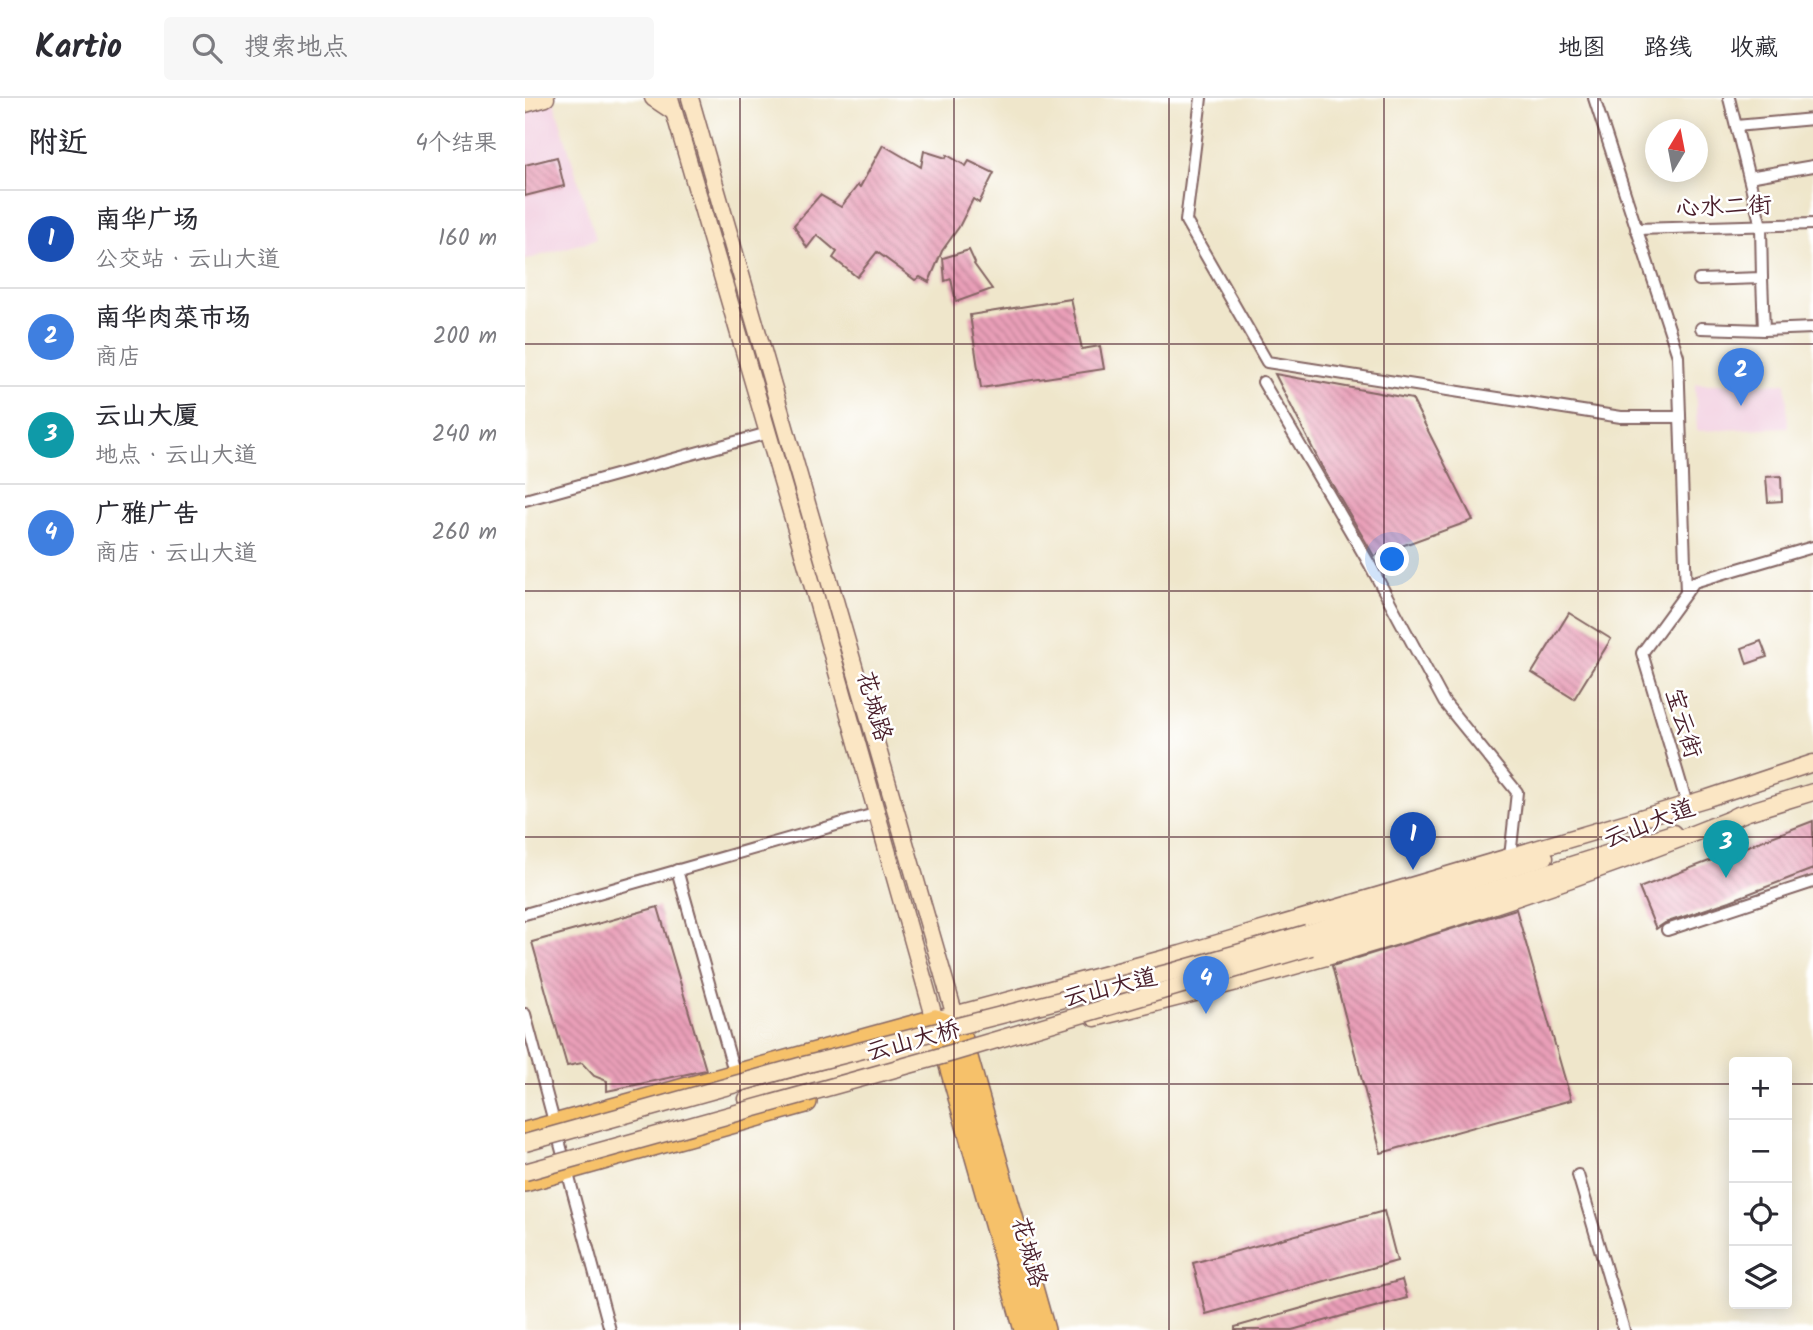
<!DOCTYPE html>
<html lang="zh">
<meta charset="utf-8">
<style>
body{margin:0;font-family:Kalam,"LXGW WenKai TC",sans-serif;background:#f7f7f7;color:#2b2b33}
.controls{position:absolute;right:21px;bottom:21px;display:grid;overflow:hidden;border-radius:7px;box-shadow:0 4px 18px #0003}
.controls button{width:63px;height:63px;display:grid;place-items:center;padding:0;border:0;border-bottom:2px solid #e1e1e2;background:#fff;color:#2b2b33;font:35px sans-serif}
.compass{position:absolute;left:1120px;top:21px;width:63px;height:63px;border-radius:50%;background:#fff;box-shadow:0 4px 18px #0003;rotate:10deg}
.you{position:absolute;left:868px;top:462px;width:24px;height:24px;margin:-18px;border:5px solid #fff;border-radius:50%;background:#1a73e8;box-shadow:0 0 0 10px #1a73e833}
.badge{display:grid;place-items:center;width:46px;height:46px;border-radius:50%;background:#d93025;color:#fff;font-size:23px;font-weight:700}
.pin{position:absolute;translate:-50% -58px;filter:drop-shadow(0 2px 4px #0008)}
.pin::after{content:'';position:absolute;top:37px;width:24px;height:21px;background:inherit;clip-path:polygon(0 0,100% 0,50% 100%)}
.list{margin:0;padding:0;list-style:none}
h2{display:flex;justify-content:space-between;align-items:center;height:91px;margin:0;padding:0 28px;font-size:30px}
h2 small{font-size:23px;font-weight:400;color:#7c7c81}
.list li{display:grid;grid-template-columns:46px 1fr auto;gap:21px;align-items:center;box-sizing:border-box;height:98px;padding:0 28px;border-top:2px solid #e1e1e2}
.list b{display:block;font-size:26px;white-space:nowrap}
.list p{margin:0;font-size:23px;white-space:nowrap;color:#7c7c81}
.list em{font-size:23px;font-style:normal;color:#7c7c81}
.icon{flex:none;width:38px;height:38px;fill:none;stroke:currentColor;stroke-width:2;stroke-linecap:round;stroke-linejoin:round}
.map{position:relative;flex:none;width:1288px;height:1232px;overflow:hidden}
header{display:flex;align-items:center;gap:42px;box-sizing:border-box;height:98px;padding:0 35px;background:#fff;border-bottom:2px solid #e1e1e2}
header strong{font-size:33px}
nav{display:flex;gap:38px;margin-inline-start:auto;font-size:24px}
.search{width:490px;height:63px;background:#f7f7f7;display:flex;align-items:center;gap:18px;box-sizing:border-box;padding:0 24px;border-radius:7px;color:#7c7c81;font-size:26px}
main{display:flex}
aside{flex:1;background:#fff}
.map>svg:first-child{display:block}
</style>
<header>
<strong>Kartio</strong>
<div class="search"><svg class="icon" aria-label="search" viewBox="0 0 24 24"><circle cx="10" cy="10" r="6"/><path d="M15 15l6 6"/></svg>搜索地点</div>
<nav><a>地图</a><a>路线</a><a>收藏</a></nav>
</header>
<main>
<aside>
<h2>附近<small>4个结果</small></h2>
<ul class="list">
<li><span class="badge" style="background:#1a4fb4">1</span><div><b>南华广场</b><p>公交站 · 云山大道</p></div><em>160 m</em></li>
<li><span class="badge" style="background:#3f7fe0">2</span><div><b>南华肉菜市场</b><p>商店</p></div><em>200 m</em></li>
<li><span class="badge" style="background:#0f9aa8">3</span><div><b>云山大厦</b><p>地点 · 云山大道</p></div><em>240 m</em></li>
<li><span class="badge" style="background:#3f7fe0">4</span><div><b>广雅广告</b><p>商店 · 云山大道</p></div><em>260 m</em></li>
</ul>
</aside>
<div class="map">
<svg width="1288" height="1232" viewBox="0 0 1288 1232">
<defs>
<pattern id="building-back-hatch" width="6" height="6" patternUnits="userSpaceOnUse" patternTransform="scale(1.75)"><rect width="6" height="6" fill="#e99fb8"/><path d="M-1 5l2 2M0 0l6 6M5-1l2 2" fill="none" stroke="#bf8196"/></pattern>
</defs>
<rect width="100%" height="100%" fill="#fff"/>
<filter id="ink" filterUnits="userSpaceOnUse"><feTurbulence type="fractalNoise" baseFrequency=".0143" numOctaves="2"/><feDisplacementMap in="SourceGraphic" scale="14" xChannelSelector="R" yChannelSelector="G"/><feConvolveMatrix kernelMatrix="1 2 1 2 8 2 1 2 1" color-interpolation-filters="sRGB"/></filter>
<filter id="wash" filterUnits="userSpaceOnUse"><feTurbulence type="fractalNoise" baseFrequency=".00686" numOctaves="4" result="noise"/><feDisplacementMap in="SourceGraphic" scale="28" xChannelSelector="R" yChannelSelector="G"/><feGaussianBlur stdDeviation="1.57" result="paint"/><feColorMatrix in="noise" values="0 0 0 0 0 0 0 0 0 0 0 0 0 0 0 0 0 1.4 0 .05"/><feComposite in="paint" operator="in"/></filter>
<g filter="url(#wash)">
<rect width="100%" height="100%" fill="#efe6cb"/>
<g fill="#f2cfe0">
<path d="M28 0 71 141 0 162V6Z"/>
<path d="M1261 285 1263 329 1172 333 1170 286Z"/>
</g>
<g id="blocks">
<g fill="url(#building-back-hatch)">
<path d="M358 47 396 69 399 53 421 60 422 57 441 68 444 63 469 75 454 105 448 101 434 129 417 153 404 184 395 179 390 182 352 154 332 179 308 160 312 154 292 137 282 150 269 127 295 97 316 109 333 87 335 89Z"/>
<path d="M32 59 39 88 0 98V67Z"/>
<path d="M444 152 450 165 449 166 467 191 431 204 426 181 420 183 418 160Z"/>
<path d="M546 201 557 251 575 248 579 271 456 290 445 217Z"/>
<path d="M750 276 887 301 948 422 849 458 797 369Z"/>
<path d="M1256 378 1257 403 1243 404 1241 379Z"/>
<path d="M1044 515 1086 541 1049 601 1007 575Z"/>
<path d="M1236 543 1242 559 1222 566 1217 550Z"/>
<path d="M1288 723V771L1205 803 1140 825 1131 831 1114 790Z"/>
<path d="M133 809 181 972 82 993V983L69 978 57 965 42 968 7 844Z"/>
<path d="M991 811 1046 1002 856 1055 807 868Z"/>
<path d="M859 1113 872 1163 681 1216 668 1165Z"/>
<path d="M877 1182 882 1200 767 1232H710V1229Z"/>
</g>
</g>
</g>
<g filter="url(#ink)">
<use href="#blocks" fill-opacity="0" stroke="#846563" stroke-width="2"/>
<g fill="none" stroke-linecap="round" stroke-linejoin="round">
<defs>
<g id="street">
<path d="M676 0 661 123 742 264 1096 319H1155"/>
<path d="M1069 0 1153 258 1161 495"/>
<path d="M1211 28 1288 21"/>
<path d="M1224 79 1288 68"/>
<path d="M1111 131 1288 126"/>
<path d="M1174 182 1237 180 1236 128 1204 0"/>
<path d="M1176 230 1239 232 1237 180"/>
<path d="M1239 232 1288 230"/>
<path d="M738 284 845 467 919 604 992 694 985 759"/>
<path d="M0 402 243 335"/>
<path d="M1162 706 1117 555 1169 484 1288 449"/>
<path d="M152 772 210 977"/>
<path d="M0 816 353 715"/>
<path d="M1142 832 1288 784"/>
<path d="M0 916 85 1232"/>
<path d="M1053 1077 1099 1232"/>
</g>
<g id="secondary">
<path d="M128 0 149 14"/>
<path d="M145 0 290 496 410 922 656 856 1183 700 1288 665"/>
<path d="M165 0 432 925"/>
<path d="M0 6 21 0"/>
<path d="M1210 718 1288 694"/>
<path d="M782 835 1020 759"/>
<path d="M786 849 1148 735"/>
<path d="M570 920C791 867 1008 801 1218 716"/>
<path d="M222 1001 418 947 429 949"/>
</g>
<g id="highway">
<path d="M410 922 424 964 500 1232"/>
<path d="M0 1035 410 922 434 931 519 1232"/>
<path d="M0 1083 281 1004"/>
</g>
</defs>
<use href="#street" stroke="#846563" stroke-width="14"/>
<use href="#secondary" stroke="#846563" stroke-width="19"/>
<use href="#highway" stroke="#846563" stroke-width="24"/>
<use href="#street" stroke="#fff" stroke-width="10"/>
<use href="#secondary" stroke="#fbe6c4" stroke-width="16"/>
<use href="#highway" stroke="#f6c16b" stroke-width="21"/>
<defs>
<g id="secondary-bridge">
<path d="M0 1045 275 968 650 873 782 835"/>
<path d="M0 1074 427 955 786 849"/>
</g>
</defs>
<use href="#secondary-bridge" stroke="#846563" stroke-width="19" stroke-linecap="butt"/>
<use href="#secondary-bridge" stroke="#fbe6c4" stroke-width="16"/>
</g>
</g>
<path fill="none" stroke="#4a1f2b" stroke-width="2" stroke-opacity="0.55" d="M215 0V1232M429 0V1232M644 0V1232M859 0V1232M1073 0V1232M0 246H1288M0 493H1288M0 739H1288M0 986H1209M1262 986H1288"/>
<g text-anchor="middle" stroke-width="5" stroke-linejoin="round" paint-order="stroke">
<g font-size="24" fill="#4a1f2b" stroke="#fff">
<text transform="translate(1199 108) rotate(-2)" y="8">心水二街</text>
<text transform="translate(350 608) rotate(74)" y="8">花城路</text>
<text transform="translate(1159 625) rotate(73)" y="8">宝云街</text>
<text transform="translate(1124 725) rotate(-21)" y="8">云山大道</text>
<text transform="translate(585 889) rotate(-14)" y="8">云山大道</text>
<text transform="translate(388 942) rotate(-15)" y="8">云山大桥</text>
<text transform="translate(505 1154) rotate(74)" y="8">花城路</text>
</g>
</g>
</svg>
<div class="controls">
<button>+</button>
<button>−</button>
<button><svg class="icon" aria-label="locate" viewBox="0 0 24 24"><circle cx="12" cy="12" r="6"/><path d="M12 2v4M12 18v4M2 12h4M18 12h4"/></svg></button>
<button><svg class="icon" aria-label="layers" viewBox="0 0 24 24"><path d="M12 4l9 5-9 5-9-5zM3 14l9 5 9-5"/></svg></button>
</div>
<svg class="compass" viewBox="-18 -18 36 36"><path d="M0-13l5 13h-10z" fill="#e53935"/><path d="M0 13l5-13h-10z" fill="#7c7c81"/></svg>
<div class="you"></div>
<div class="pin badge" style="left:888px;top:772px;background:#1a4fb4">1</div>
<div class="pin badge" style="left:1216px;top:308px;background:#3f7fe0">2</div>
<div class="pin badge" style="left:1201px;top:780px;background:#0f9aa8">3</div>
<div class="pin badge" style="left:681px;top:916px;background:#3f7fe0">4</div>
</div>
</main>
